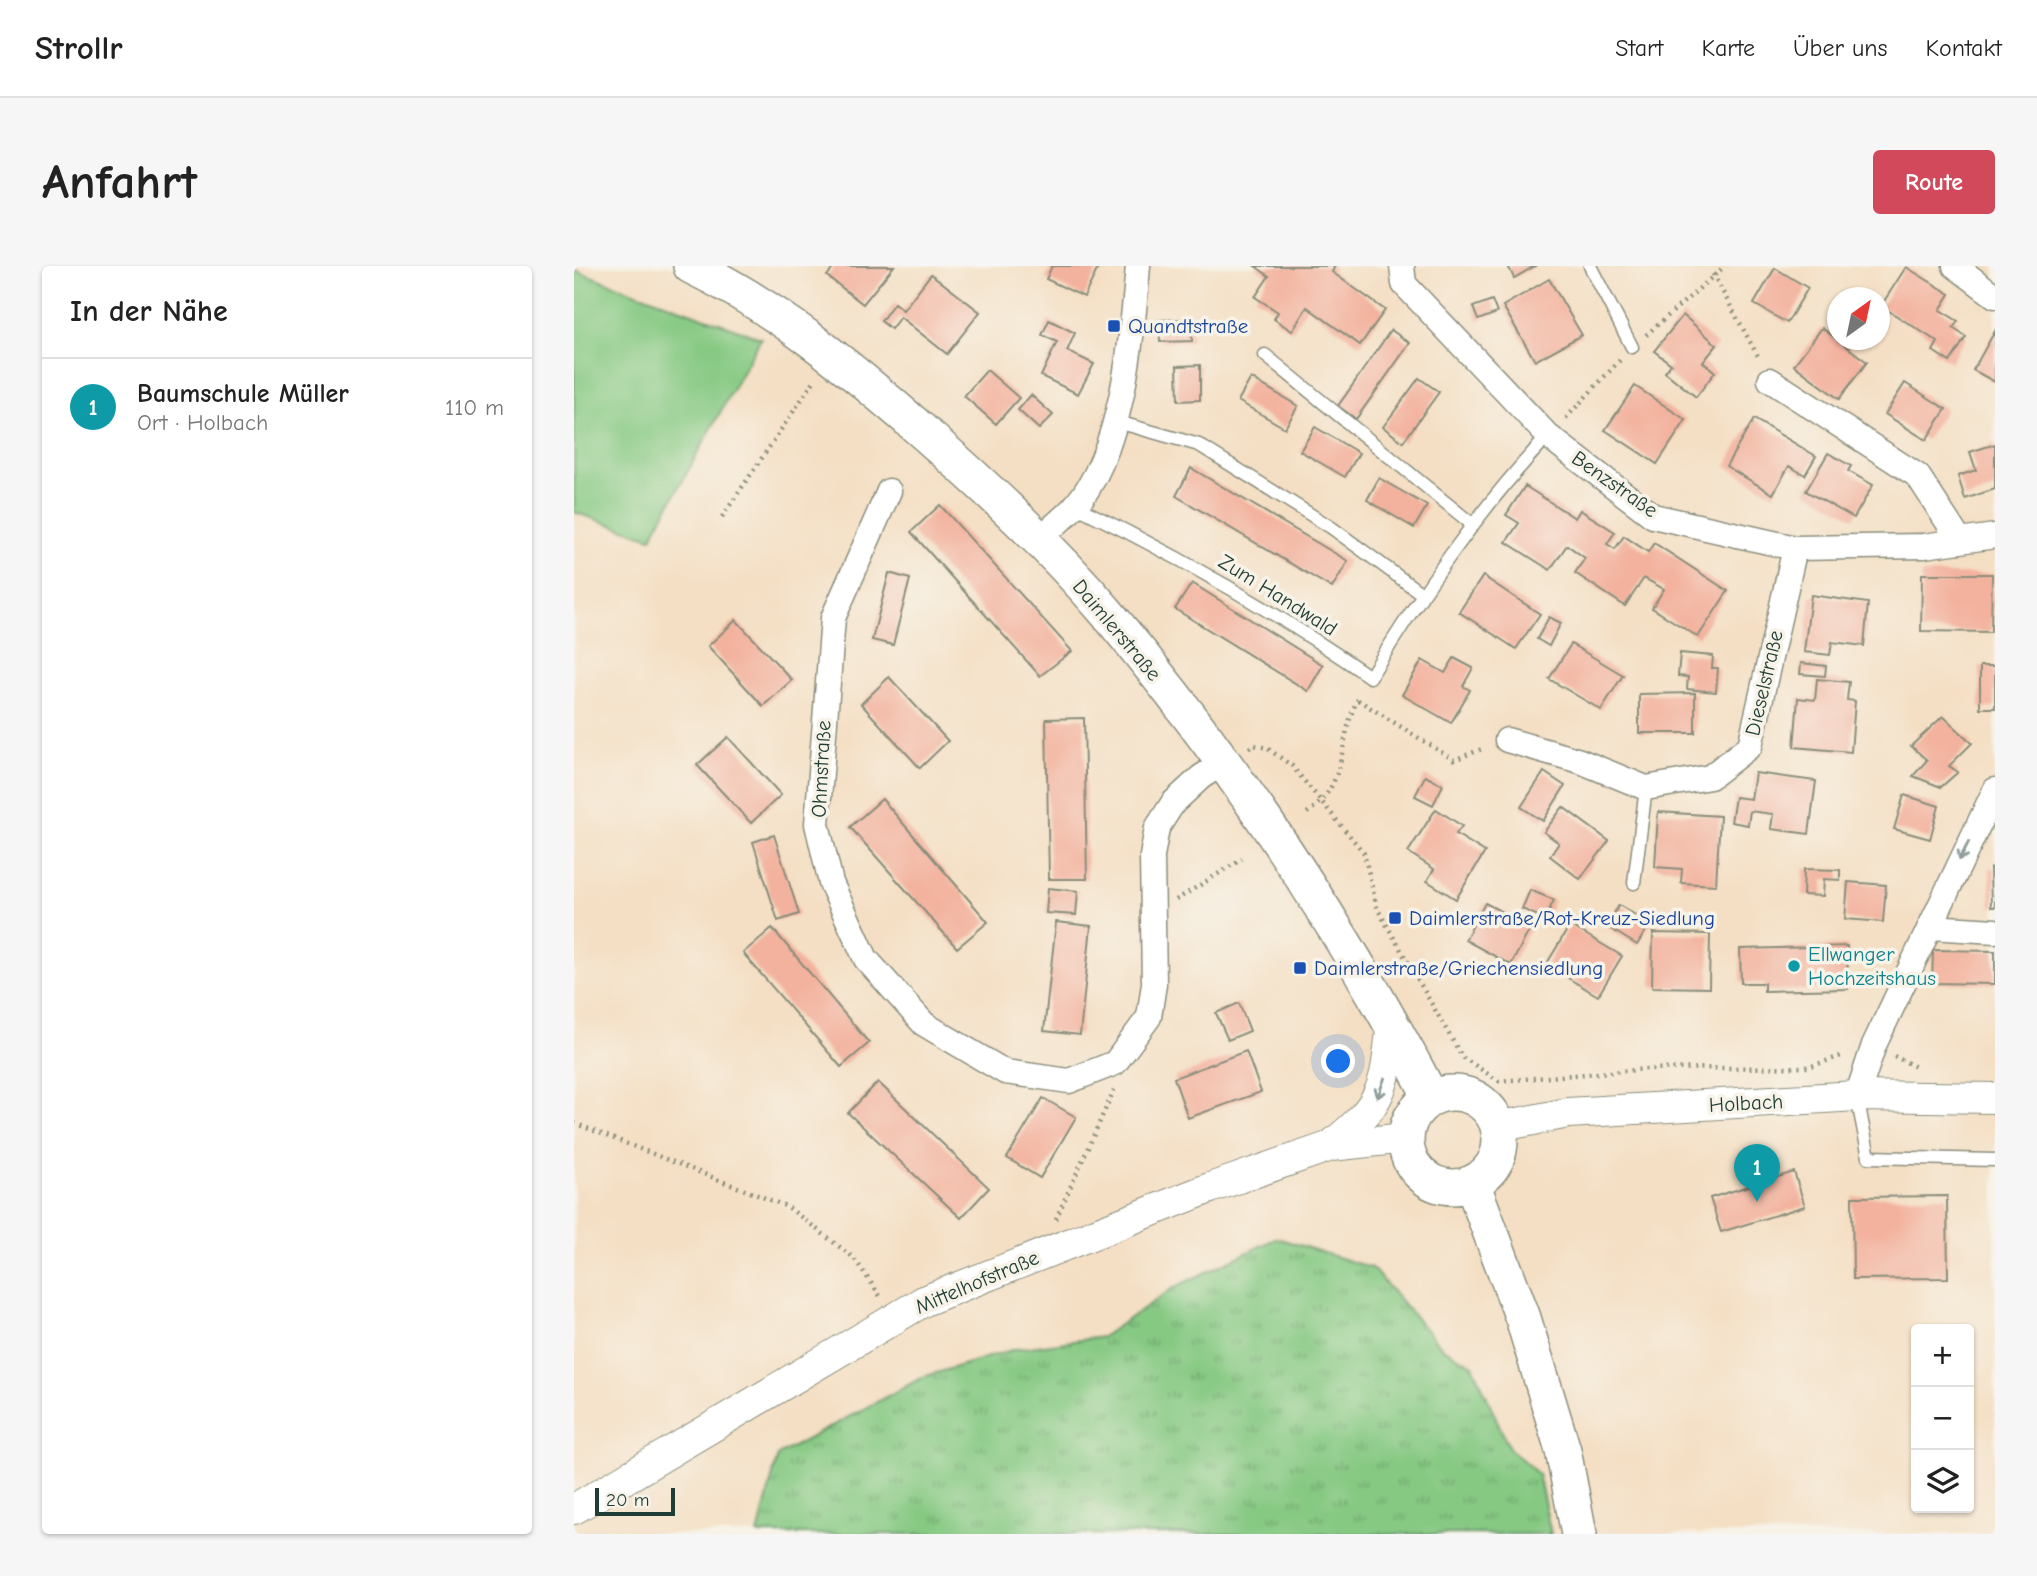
<!DOCTYPE html>
<html lang="de">
<meta charset="utf-8">
<style>
body{margin:0;font-family:"Comic Neue",sans-serif;background:#f6f6f6;color:#222}
.controls{position:absolute;right:21px;bottom:21px;display:grid;overflow:hidden;border-radius:7px;box-shadow:0 2px 5px #0004}
.controls button{width:63px;height:63px;display:grid;place-items:center;padding:0;border:0;border-bottom:2px solid #e0e0e0;background:#fff;color:#222;font:35px sans-serif}
.compass{position:absolute;left:1253px;top:21px;width:63px;height:63px;border-radius:50%;background:#fff;box-shadow:0 2px 5px #0004;rotate:33deg}
.scale{position:absolute;left:21px;bottom:18px;width:80px;box-sizing:border-box;padding-left:7px;border:4px solid #1f3d34;border-top:0;font-size:19px;line-height:24px;white-space:nowrap;color:#1f3d34;-webkit-text-stroke:5px #f7f3e8;paint-order:stroke}
.you{position:absolute;left:765px;top:796px;width:24px;height:24px;margin:-18px;border:5px solid #fff;border-radius:50%;background:#1a73e8;box-shadow:0 0 0 10px #1a73e833}
.badge{display:grid;place-items:center;width:46px;height:46px;border-radius:50%;background:#d1495b;color:#fff;font-size:23px;font-weight:700}
.pin{position:absolute;translate:-50% -58px;filter:drop-shadow(0 2px 4px #0008)}
.pin::after{content:'';position:absolute;top:37px;width:24px;height:21px;background:inherit;clip-path:polygon(0 0,100% 0,50% 100%)}
.list{margin:0;padding:0;list-style:none}
h2{display:flex;justify-content:space-between;align-items:center;height:91px;margin:0;padding:0 28px;font-size:30px}
h2 small{font-size:23px;font-weight:400;color:#767676}
.list li{display:grid;grid-template-columns:46px 1fr auto;gap:21px;align-items:center;box-sizing:border-box;height:98px;padding:0 28px;border-top:2px solid #e0e0e0}
.list b{display:block;font-size:26px;white-space:nowrap}
.list p{margin:0;font-size:23px;white-space:nowrap;color:#767676}
.list em{font-size:23px;font-style:normal;color:#767676}
.icon{flex:none;width:38px;height:38px;fill:none;stroke:currentColor;stroke-width:2;stroke-linecap:round;stroke-linejoin:round}
.map{position:relative;flex:none;width:1421px;height:1268px;overflow:hidden;border-radius:7px}
header{display:flex;align-items:center;gap:42px;box-sizing:border-box;height:98px;padding:0 35px;background:#fff;border-bottom:2px solid #e0e0e0}
header strong{font-size:33px}
nav{display:flex;gap:38px;margin-inline-start:auto;font-size:24px}
.intro{display:flex;align-items:center;justify-content:space-between;box-sizing:border-box;height:168px;padding:0 42px}
h1{margin:0;font-size:49px}
.button{padding:18px 32px;border-radius:7px;background:#d1495b;color:#fff;font-size:24px;font-weight:700}
main{display:flex;gap:42px;padding:0 42px}
aside{flex:1;background:#fff;border-radius:7px;box-shadow:0 2px 5px #0004}
.map>svg:first-child{display:block}
</style>
<header>
<strong>Strollr</strong>
<nav><a>Start</a><a>Karte</a><a>Über uns</a><a>Kontakt</a></nav>
</header>
<div class="intro"><h1>Anfahrt</h1><a class="button">Route</a></div>
<main>
<aside>
<h2>In der Nähe<small></small></h2>
<ul class="list">
<li><span class="badge" style="background:#0f9aa8">1</span><div><b>Baumschule Müller</b><p>Ort · Holbach</p></div><em>110 m</em></li>
</ul>
</aside>
<div class="map">
<svg width="1421" height="1268" viewBox="0 0 1421 1268">
<defs>
<pattern id="grass-tufts" width="24" height="20" patternUnits="userSpaceOnUse" patternTransform="scale(1.75)"><rect width="24" height="20" fill="#86c983"/><path d="M3 7l-1-3M5 7V3M7 7l1-3M15 17l-1-3M17 17v-4M19 17l1-3" fill="none" stroke="#6da46c"/></pattern>
</defs>
<rect width="100%" height="100%" fill="#f7f3e8"/>
<filter id="ink" filterUnits="userSpaceOnUse"><feTurbulence type="fractalNoise" baseFrequency=".0143" numOctaves="2"/><feDisplacementMap in="SourceGraphic" scale="14" xChannelSelector="R" yChannelSelector="G"/><feConvolveMatrix kernelMatrix="1 2 1 2 8 2 1 2 1" color-interpolation-filters="sRGB"/></filter>
<filter id="wash" filterUnits="userSpaceOnUse"><feTurbulence type="fractalNoise" baseFrequency=".00686" numOctaves="4" result="noise"/><feDisplacementMap in="SourceGraphic" scale="28" xChannelSelector="R" yChannelSelector="G"/><feGaussianBlur stdDeviation="1.57" result="paint"/><feColorMatrix in="noise" values="0 0 0 0 0 0 0 0 0 0 0 0 0 0 0 0 0 1.4 0 .05"/><feComposite in="paint" operator="in"/></filter>
<g filter="url(#wash)">
<rect width="100%" height="100%" fill="#f4dfc4"/>
<path fill="url(#grass-tufts)" stroke="#52835c" stroke-width="2" d="M703 972 798 1002 868 1082 899 1099 935 1182 964 1208 977 1268H184L204 1189 349 1111 441 1083 528 1071 601 1021Z"/>
<path fill="#86c983" stroke="#52835c" stroke-width="2" d="M0 4 187 72 77 272 0 246Z"/>
<g id="blocks">
<g fill="#f3b29e">
<path d="M261 0H320L289 38 253 10Z"/>
<path d="M478 0H525L510 31 472 13Z"/>
<path d="M681 0H761L758 6 811 44 786 79 733 41 718 65 700 53 704 46 681 31 695 10Z"/>
<path d="M934 0H961L940 12Z"/>
<path d="M1332 1 1376 28 1366 44 1384 55 1379 62 1392 71 1376 96 1359 85 1364 76 1307 40Z"/>
<path d="M1201 2 1234 22 1213 57 1180 38Z"/>
<path d="M357 8 406 46 373 88 326 51 317 63 307 55 320 37 329 44Z"/>
<path d="M975 13 1008 69 961 95 929 40Z"/>
<path d="M918 34 923 47 904 54 899 41Z"/>
<path d="M1109 49 1143 79 1129 96 1141 106 1122 131 1091 106 1097 98 1080 85Z"/>
<path d="M617 53 618 75 586 76 585 54Z"/>
<path d="M475 54 501 67 493 85 520 98 504 128 467 110 483 76 468 69Z"/>
<path d="M1248 62 1293 96 1265 133 1220 99Z"/>
<path d="M817 64 836 77 782 153 764 140Z"/>
<path d="M1421 65V116L1399 104Z"/>
<path d="M626 99V134L604 135 603 100Z"/>
<path d="M413 104 445 132 422 158 390 130Z"/>
<path d="M677 112 724 140 711 162 664 135Z"/>
<path d="M845 112 865 126 829 176 809 161Z"/>
<path d="M1331 117 1372 143 1352 174 1311 148Z"/>
<path d="M1061 120 1112 154 1083 198 1031 164Z"/>
<path d="M457 129 479 149 465 163 444 144Z"/>
<path d="M1180 153 1242 190 1231 209 1215 200 1199 228 1152 200Z"/>
<path d="M741 161 785 187 771 211 726 185Z"/>
<path d="M1421 178V223L1391 233 1384 210 1402 204 1396 186Z"/>
<path d="M1254 187 1277 200 1274 205 1299 219 1280 252 1232 225Z"/>
<path d="M617 202 774 295 758 322 602 230Z"/>
<path d="M805 212 853 240 840 262 793 234Z"/>
<path d="M951 220 1001 252 1006 244 1041 266 1033 278 1041 283 1050 270 1074 286 1080 277 1154 325 1124 371 1078 342 1090 323 1070 312 1051 340 1001 307 1011 292 993 279 976 304 932 276 945 257 932 249Z"/>
<path d="M366 239 498 385 466 410 337 266Z"/>
<path d="M315 307 336 313 319 379 298 374Z"/>
<path d="M1348 308H1418L1417 366 1347 365Z"/>
<path d="M909 310 966 348 942 383 885 346Z"/>
<path d="M618 317 749 399 734 425 601 343Z"/>
<path d="M1237 329 1294 337 1290 380 1258 376 1256 389 1230 386Z"/>
<path d="M975 351 987 357 975 380 963 373Z"/>
<path d="M162 354 218 414 189 440 134 380Z"/>
<path d="M997 378 1049 409 1027 444 975 413Z"/>
<path d="M1106 387 1139 390 1138 402H1144L1142 426 1113 423 1114 411 1104 410Z"/>
<path d="M880 392 899 402 889 420 896 424 877 457 828 429 848 394 871 407Z"/>
<path d="M1227 397 1252 400 1251 410 1226 408Z"/>
<rect x="1406" y="400" width="15" height="42"/>
<path d="M315 411 374 475 346 502 287 438Z"/>
<path d="M1243 413 1275 416 1273 434 1281 435 1277 486 1220 481 1224 432 1241 434Z"/>
<path d="M1121 427V467H1065V428Z"/>
<path d="M1369 450 1398 477 1375 500 1384 506 1367 521 1339 510 1353 494 1337 480Z"/>
<path d="M510 452 513 613H475L472 453Z"/>
<path d="M154 471 207 529 177 557 123 499Z"/>
<path d="M970 506 991 520 969 555 947 541Z"/>
<path d="M1181 507 1242 515 1235 568 1197 563 1199 548 1176 545 1174 559 1157 556 1161 531 1177 533Z"/>
<path d="M851 510 869 519 859 539 841 530Z"/>
<path d="M1330 529 1365 540 1356 573 1320 563Z"/>
<path d="M308 533 414 656 383 682 276 561Z"/>
<path d="M989 541 1035 575 1006 613 976 590 985 577 970 566Z"/>
<path d="M862 543 888 560 882 568 911 586 882 633 853 615 860 603 834 586Z"/>
<path d="M1084 546 1146 550 1142 619 1107 617 1108 603 1081 601Z"/>
<path d="M200 569 225 648 204 655 179 576Z"/>
<path d="M1416 602H1421V641H1417Z"/>
<path d="M1230 603 1266 604V614L1250 613 1249 630 1229 629Z"/>
<path d="M1274 616 1312 619 1309 656 1271 653Z"/>
<path d="M474 622 504 625 502 649 472 647Z"/>
<path d="M956 624 980 634 971 653 948 643Z"/>
<path d="M911 637 957 661 937 699 891 674Z"/>
<path d="M1045 639 1076 658 1063 679 1032 660Z"/>
<path d="M482 656 517 660 506 769 470 765Z"/>
<path d="M996 659 1048 690 1024 730 972 699Z"/>
<path d="M198 662 295 777 267 801 169 687Z"/>
<path d="M1079 667 1136 668 1135 722 1078 721Z"/>
<path d="M1273 680 1274 723 1190 725V717H1167L1166 683Z"/>
<path d="M1359 684 1421 685V718L1358 717Z"/>
<path d="M665 737 676 765 654 774 642 747Z"/>
<path d="M672 785 687 826 614 852 600 812Z"/>
<path d="M304 816 415 922 387 952 274 847Z"/>
<path d="M469 832 502 851 466 912 433 892Z"/>
<path d="M1220 906 1231 940 1147 966 1136 932Z"/>
<path d="M1373 930 1374 1012 1279 1013 1278 931Z"/>
</g>
</g>
</g>
<g filter="url(#ink)">
<use href="#blocks" fill-opacity="0" stroke="#8a8e7c" stroke-width="2"/>
<g fill="none" stroke-linecap="round" stroke-linejoin="round">
<defs>
<g id="service">
<path d="M1016 0 1058 81"/>
<path d="M691 89 899 259"/>
<path d="M540 155 625 179 758 262 848 328"/>
<path d="M501 240C605 290 702 346 796 411 849 325 905 243 974 170"/>
<path d="M1060 617 1072 522"/>
<path d="M1283 831 1295 891 1421 894"/>
</g>
<g id="minor">
<path d="M828 0 830 18 974 170 1079 250 1221 282 1350 280 1421 270"/>
<path d="M1381 0 1421 30"/>
<path d="M1196 114 1344 210 1386 275"/>
<path d="M315 225 259 352 243 558 257 617 292 693 350 758 431 806 495 815 541 797 575 751 580 718 578 590 583 562 599 537 627 511 649 497"/>
<path d="M464 274C476 263 489 253 500 241 549 187 558 70 564 0"/>
<path d="M933 474 1006 495 1072 522 1136 511 1176 480 1221 282"/>
<path d="M1356 661 1421 665"/>
<path d="M1283 830 1300 779 1421 524"/>
</g>
<g id="tertiary">
<path d="M924 861 994 847 1283 830 1421 832"/>
<path d="M760 877C812 835 811 819 818 755"/>
<path d="M0 1243 350 1035 636 922 757 880 831 872"/>
</g>
<g id="secondary">
<path d="M117 0C202 41 276 102 347 164 412 221 477 281 533 347 658 496 767 659 857 831"/>
<circle cx="879" cy="874" r="47"/>
<path d="M898 917 949 1052 989 1184 1005 1268"/>
</g>
</defs>
<use href="#service" stroke="#8a8e7c" stroke-width="15"/>
<use href="#minor" stroke="#8a8e7c" stroke-width="27"/>
<use href="#tertiary" stroke="#8a8e7c" stroke-width="32"/>
<use href="#secondary" stroke="#8a8e7c" stroke-width="38"/>
<g stroke="#8a8e7c" stroke-width="4.5" stroke-dasharray="2 5" stroke-linecap="butt">
<path d="M1139 8 1186 94"/>
<path d="M1072 69 1151 0"/>
<path d="M992 152 1046 94"/>
<path d="M148 251 240 115"/>
<path d="M784 434 880 494 910 482"/>
<path d="M675 482 680 479 693 482 718 500 790 587 803 642 888 791 925 815 1074 803 1235 801 1270 789"/>
<path d="M733 547C776 518 763 472 784 433"/>
<path d="M602 634 668 593"/>
<path d="M1320 790 1344 802"/>
<path d="M0 857 214 941 280 992 306 1030"/>
<path d="M482 953 540 824"/>
</g>
<use href="#service" stroke="#fff" stroke-width="12"/>
<use href="#minor" stroke="#fff" stroke-width="24"/>
<use href="#tertiary" stroke="#fff" stroke-width="30"/>
<use href="#secondary" stroke="#fff" stroke-width="35"/>
</g>
<defs><path id="oneway-shaft" d="M-6 0H5M1.5-3L5.5 0L1.5 3" fill="none" stroke-width="1.6" stroke-linecap="round" stroke-linejoin="round" transform="scale(1.75)"/></defs>
<g stroke="#8f9e9a">
<use href="#oneway-shaft" transform="translate(1390 585) rotate(117)"/>
<use href="#oneway-shaft" transform="translate(807 822) rotate(110)"/>
</g>
</g>
<g fill="#1a4fb4" stroke="#f7f3e8" stroke-width="2.5">
<rect x="533" y="53" width="14" height="14" rx="3.5"/>
<rect x="814" y="645" width="14" height="14" rx="3.5"/>
<rect x="719" y="695" width="14" height="14" rx="3.5"/>
</g>
<circle fill="#0f9aa8" stroke="#f7f3e8" stroke-width="2.5" cx="1220" cy="700" r="7"/>
<g text-anchor="middle" stroke-width="7" stroke-linejoin="round" paint-order="stroke">
<g font-size="21" fill="#164399" stroke="#f7f3e8" text-anchor="start">
<text x="554" y="67">Quandtstraße</text>
<text x="835" y="659">Daimlerstraße/Rot-Kreuz-Siedlung</text>
<text x="740" y="709">Daimlerstraße/Griechensiedlung</text>
</g>
<g font-size="21" fill="#1f3d34" stroke="#f7f3e8">
<text transform="translate(1041 218) rotate(35)" y="7">Benzstraße</text>
<text transform="translate(704 329) rotate(32)" y="7">Zum Handwald</text>
<text transform="translate(543 364) rotate(50)" y="7">Daimlerstraße</text>
<text transform="translate(1190 417) rotate(-77)" y="7">Dieselstraße</text>
<text transform="translate(247 503) rotate(-87)" y="7">Ohmstraße</text>
<text transform="translate(1172 837) rotate(-3)" y="7">Holbach</text>
<text transform="translate(403 1016) rotate(-23)" y="7">Mittelhofstraße</text>
</g>
<g font-size="21" fill="#0d838f" stroke="#f7f3e8" text-anchor="start">
<text x="1234" y="695">Ellwanger<tspan x="1234" dy="24">Hochzeitshaus</tspan></text>
</g>
</g>
</svg>
<div class="controls">
<button>+</button>
<button>−</button>
<button><svg class="icon" aria-label="layers" viewBox="0 0 24 24"><path d="M12 4l9 5-9 5-9-5zM3 14l9 5 9-5"/></svg></button>
</div>
<svg class="compass" viewBox="-18 -18 36 36"><path d="M0-13l5 13h-10z" fill="#e53935"/><path d="M0 13l5-13h-10z" fill="#767676"/></svg>
<div class="scale">20 m</div>
<div class="you"></div>
<div class="pin badge" style="left:1183px;top:936px;background:#0f9aa8">1</div>
</div>
</main>
